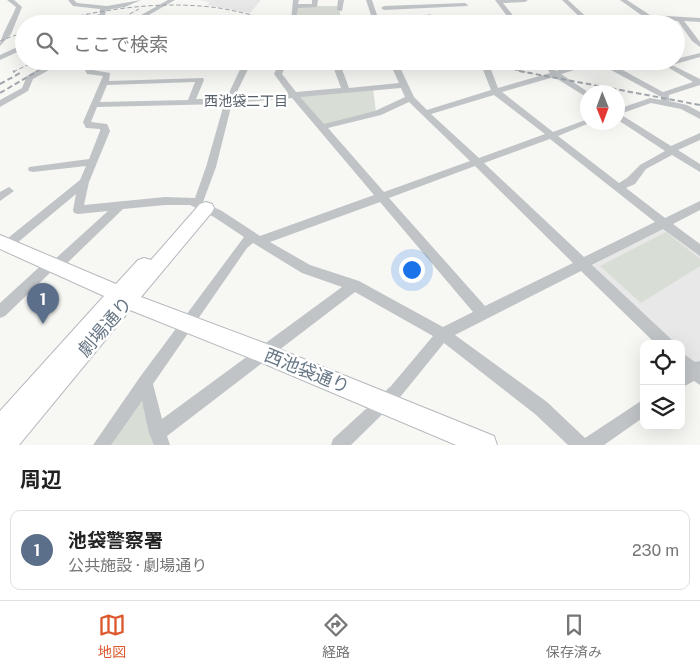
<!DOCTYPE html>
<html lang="ja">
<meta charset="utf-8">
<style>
body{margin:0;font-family:"Public Sans","Noto Sans JP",sans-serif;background:#f2f2f2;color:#222}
.controls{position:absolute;right:15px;bottom:15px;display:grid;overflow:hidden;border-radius:10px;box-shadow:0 5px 20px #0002}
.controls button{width:45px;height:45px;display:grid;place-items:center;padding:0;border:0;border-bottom:1px solid #e0e0e0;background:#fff;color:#222;font:25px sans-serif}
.compass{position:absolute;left:580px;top:85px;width:45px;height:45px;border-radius:50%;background:#fff;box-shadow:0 5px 20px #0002;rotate:179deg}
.you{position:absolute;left:411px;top:269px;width:18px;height:18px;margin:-12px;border:4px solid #fff;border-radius:50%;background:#1a73e8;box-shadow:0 0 0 8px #1a73e833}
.badge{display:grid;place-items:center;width:32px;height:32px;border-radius:50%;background:#dd592d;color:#fff;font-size:16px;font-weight:700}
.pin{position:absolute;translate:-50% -41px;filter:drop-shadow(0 1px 2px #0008)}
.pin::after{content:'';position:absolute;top:26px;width:18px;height:15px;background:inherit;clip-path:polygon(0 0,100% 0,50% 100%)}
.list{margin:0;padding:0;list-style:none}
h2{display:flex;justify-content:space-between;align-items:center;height:65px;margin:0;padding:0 20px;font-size:21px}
h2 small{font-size:16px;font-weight:400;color:#767676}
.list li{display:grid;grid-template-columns:32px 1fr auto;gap:15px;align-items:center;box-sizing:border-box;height:80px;margin:0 10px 10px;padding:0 10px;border:1px solid #e0e0e0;border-radius:10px}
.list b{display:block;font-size:19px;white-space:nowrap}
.list p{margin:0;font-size:16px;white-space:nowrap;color:#767676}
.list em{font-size:16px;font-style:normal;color:#767676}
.icon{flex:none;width:28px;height:28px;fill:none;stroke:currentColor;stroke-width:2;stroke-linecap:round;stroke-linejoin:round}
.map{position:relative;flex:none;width:700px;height:445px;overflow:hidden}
.search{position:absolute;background:#fff;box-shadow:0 5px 20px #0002;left:15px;right:15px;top:15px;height:55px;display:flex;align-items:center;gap:12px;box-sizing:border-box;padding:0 18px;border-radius:28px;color:#767676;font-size:19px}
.sheet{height:155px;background:#fff}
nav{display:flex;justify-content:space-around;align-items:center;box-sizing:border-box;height:70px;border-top:1px solid #e0e0e0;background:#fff;font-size:14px;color:#767676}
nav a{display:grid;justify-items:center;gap:2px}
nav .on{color:#dd592d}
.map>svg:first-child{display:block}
</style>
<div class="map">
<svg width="700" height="445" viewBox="0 0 700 445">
<rect width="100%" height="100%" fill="#f7f7f4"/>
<g fill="#e7e8e7">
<path d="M199 0H261L250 13 207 5 210 2Z"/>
<path d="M665 226 700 255V362L694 366 681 354V344H670L590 267Z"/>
</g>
<g fill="#d8ddd5">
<path d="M296 6H340V23L293 20Z"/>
<path d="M373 89 376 112 323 125 298 96Z"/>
<path d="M666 232 700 259V266L641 303 600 266Z"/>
<path d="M140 401 146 406 155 445H110Z"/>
</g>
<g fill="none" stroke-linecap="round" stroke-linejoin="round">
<defs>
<path id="secondary" d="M206 202 212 204 214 208 212 212 141 297 264 343 494 436 497 445H456L260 362 130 310 19 445H0V411L104 296 0 249V235L116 284 138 260 144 258 151 260 200 204Z"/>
</defs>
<use href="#secondary" stroke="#b5b9be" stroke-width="2"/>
<g fill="#c0c4c7" fill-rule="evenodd">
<path d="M7 0H14L22 7 11 34 0 46C0 37 12 18 16 7Z"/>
<path d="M68 0H74L77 3 107 6 141 0 125 7 106 10 105 16 76 24H64L100 14V9L73 6Z"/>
<path d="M168 0H175L133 24H125Z"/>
<path d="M293 0H299L298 4H312V0H318L317 7 298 8 296 18 341 24 291 21Z"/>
<path d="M338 0H344L342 11 337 10Z"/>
<path d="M366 0H372L380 24H374Z"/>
<path d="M495 0H528L525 2 503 3 520 24H513Z"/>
<path d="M562 0H568L594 24H587Z"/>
<path d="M620 0H627L650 15 700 18V22L684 21 700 42V47L692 41 678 21 650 19 644 24H627L641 20 644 17Z"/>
<path d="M465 3 468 5 467 6 384 10 381 8 384 6Z"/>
<path d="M429 14 431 15 436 24H430L426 16Z"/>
<path d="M238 15 243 16 237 24H230Z"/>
<path d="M484 20 486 21 488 24H482L481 22Z"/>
<path d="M24 44V49L0 60V55Z"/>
<path d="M700 53V57L672 65 700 79V85L669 95V101L687 105 700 112V119L681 109 651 103 620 114 671 146 700 133V140L678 150 700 164V172L672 155 646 169 635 184 626 188 665 218 700 201V210L673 224 700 244V256L663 229 592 265 671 339 673 344H656L581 271 455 335 547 402 585 438 644 399V417L604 445H568L535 414 444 343 401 396 351 445H331L333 439 391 386 433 336 355 292 167 436 170 445H154L149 433 142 401 111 445H93L140 377 244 237 214 217 190 205H165L123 209 60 270H53L5 316 0 318V303L47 260H54L108 211 78 214 74 213 73 210 76 194 11 248H3L1 245 3 242 80 180 86 166 33 172 29 171 28 169 29 167 89 159 100 131V129L86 128 83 122 103 76 87 74 85 70 88 66 49 70 33 79 28 91 0 107V100L22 88 27 76 44 66 98 61 93 70 110 73 109 81 203 78 204 80 196 99H226L244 61H252L234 98 288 93 274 74 280 61H288L282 74 296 92 341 88 331 61H339L349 88 399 83 389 61H397L414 97 427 110 491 90 482 67 486 65 490 67 498 88 550 73 542 61H549L556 71 588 61H606L663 92 693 82 657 61H676V59ZM598 63 661 97V100L650 98 618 109V120L665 151 640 165 627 178 619 183 558 136 592 122H588V119L553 132 502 92 554 77 588 98V92L561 74ZM195 82 188 100 100 102 107 85ZM401 88 405 97 375 111 324 124 300 97ZM494 95 545 134 479 158 431 114ZM292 98 374 195 260 236 222 211 203 202 216 167 232 103ZM409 102 470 161 384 192 328 128 381 115ZM224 104 206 167 195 198 165 197 84 205 89 182 110 131 107 124 91 122 97 107ZM550 139 655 222 584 257 484 163ZM475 166 573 263 485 306 389 198ZM380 202 473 312 443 327 359 281 310 265 270 242ZM253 243 302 273 342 287 162 419 153 384 247 248Z"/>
<path d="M9 187 14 191 0 201V192Z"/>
<path d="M681 352 695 362 700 361V385L694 381 681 388V372L683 371 681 369Z"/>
</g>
<use href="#secondary" fill="#fff" fill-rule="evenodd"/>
<g stroke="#a1a7ad" stroke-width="1" stroke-dasharray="4.5 2.5" stroke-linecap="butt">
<path d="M45 24C102 9 160 0 219 8 243 12 266 19 290 24"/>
<path d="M111 24 139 9"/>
<path d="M0 41 24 32"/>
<path d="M466 61 526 72"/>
<path d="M13 72 36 61"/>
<path d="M36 72 55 61"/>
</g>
<g stroke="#a1a7ad" stroke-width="2" stroke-dasharray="5.5 3" stroke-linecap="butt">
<path d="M519 71 700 105"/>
<path d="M13 72 15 71"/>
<path d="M0 84 22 72"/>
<path d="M0 93 38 71"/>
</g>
</g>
<g text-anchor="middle" stroke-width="5" stroke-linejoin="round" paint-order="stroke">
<g font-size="14" fill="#545f69" stroke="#fff">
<text x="246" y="106">西池袋二丁目</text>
</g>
<g font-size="18" fill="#677684" stroke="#fff">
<text transform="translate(105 327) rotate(-49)" y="6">劇場通り</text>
<text transform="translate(307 371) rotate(22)" y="6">西池袋通り</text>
</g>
</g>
</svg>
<div class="controls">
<button><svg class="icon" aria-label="locate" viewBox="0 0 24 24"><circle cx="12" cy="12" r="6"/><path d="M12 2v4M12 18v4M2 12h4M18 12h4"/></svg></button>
<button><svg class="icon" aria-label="layers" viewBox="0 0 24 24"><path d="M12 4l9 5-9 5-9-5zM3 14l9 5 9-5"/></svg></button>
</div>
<svg class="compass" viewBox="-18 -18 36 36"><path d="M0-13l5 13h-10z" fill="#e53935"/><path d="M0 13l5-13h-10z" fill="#767676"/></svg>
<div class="you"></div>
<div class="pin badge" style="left:43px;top:324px;background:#5c6f8a">1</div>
<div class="search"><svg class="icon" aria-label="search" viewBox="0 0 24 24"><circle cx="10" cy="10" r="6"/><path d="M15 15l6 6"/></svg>ここで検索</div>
</div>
<section class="sheet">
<h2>周辺<small></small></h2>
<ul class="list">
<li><span class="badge" style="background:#5c6f8a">1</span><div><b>池袋警察署</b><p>公共施設 · 劇場通り</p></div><em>230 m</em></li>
</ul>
</section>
<nav>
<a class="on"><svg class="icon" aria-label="map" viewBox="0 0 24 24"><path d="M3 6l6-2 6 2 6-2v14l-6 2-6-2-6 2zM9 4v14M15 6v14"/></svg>地図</a>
<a><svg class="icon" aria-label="directions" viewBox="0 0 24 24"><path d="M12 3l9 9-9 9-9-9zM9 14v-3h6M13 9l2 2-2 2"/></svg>経路</a>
<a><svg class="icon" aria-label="saved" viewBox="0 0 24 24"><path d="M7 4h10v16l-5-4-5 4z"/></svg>保存済み</a>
</nav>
